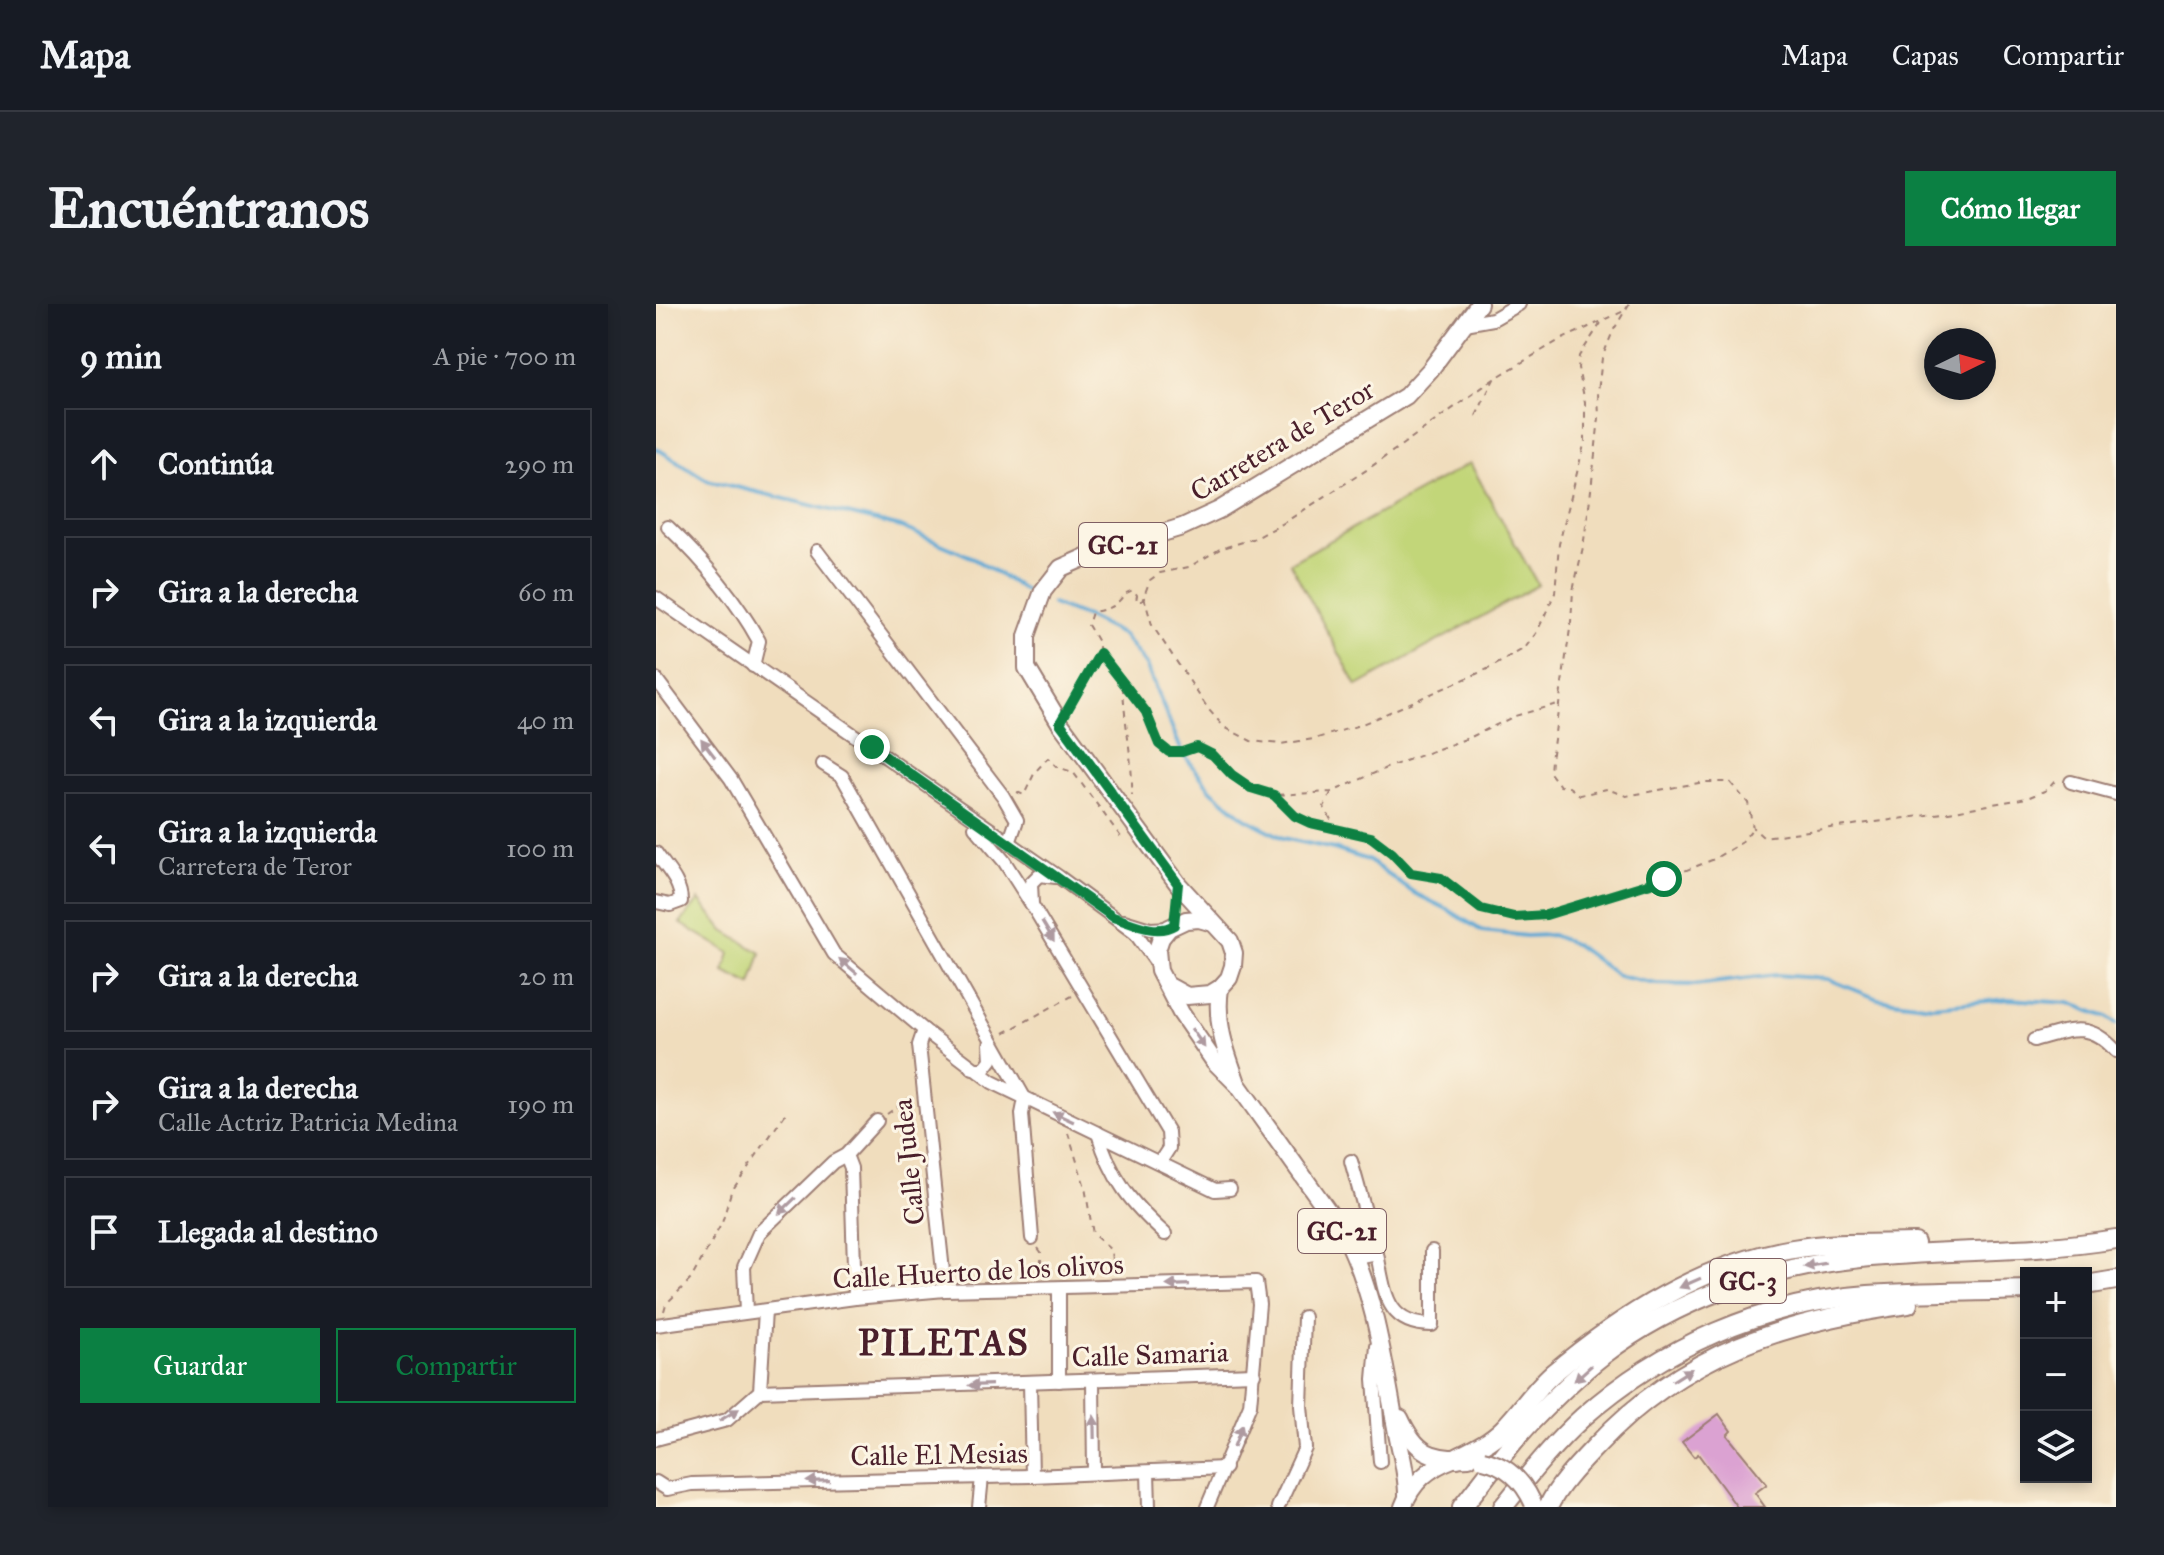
<!DOCTYPE html>
<html lang="es">
<meta charset="utf-8">
<style>
body{margin:0;font-family:"IM FELL Great Primer",serif;background:#20242c;color:#f1f3f6}
.controls{position:absolute;right:24px;bottom:24px;display:grid;overflow:hidden;border-radius:0px;box-shadow:0 4px 12px #0003}
.controls button{width:72px;height:72px;display:grid;place-items:center;padding:0;border:0;border-bottom:2px solid #363941;background:#171b24;color:#f1f3f6;font:40px sans-serif}
.compass{position:absolute;left:1268px;top:24px;width:72px;height:72px;border-radius:50%;background:#171b24;box-shadow:0 4px 12px #0003;rotate:85deg}
.stop{position:absolute;width:24px;height:24px;margin:-18px;border:6px solid #0b8043;border-radius:50%;background:#fff}
.stop.end{background:#0b8043;border-color:#fff;box-shadow:0 2px 8px #0008}
.list{margin:0;padding:0;list-style:none}
h2{display:flex;justify-content:space-between;align-items:center;height:104px;margin:0;padding:0 32px;font-size:34px}
h2 small{font-size:26px;font-weight:400;color:#9ea1a6}
.list li{display:grid;grid-template-columns:52px 1fr auto;gap:24px;align-items:center;box-sizing:border-box;height:112px;margin:0 16px 16px;padding:0 16px;border:2px solid #363941;border-radius:0px}
.list b{display:block;font-size:30px;white-space:nowrap}
.list p{margin:0;font-size:26px;white-space:nowrap;color:#9ea1a6}
.list em{font-size:26px;font-style:normal;color:#9ea1a6}
.actions{display:flex;gap:16px;padding:24px 32px}
.actions a{flex:1;padding:18px 0;border:2px solid #0b8043;border-radius:0px;text-align:center;font-size:28px;color:#0b8043}
.actions .main{background:#0b8043;color:#fff}
.icon{flex:none;width:44px;height:44px;fill:none;stroke:currentColor;stroke-width:2;stroke-linecap:round;stroke-linejoin:round}
.map{position:relative;flex:none;width:1460px;height:1203px;overflow:hidden;border-radius:0px}
header{display:flex;align-items:center;gap:48px;box-sizing:border-box;height:112px;padding:0 40px;background:#171b24;border-bottom:2px solid #363941}
header strong{font-size:38px}
nav{display:flex;gap:44px;margin-inline-start:auto;font-size:28px}
.intro{display:flex;align-items:center;justify-content:space-between;box-sizing:border-box;height:192px;padding:0 48px}
h1{margin:0;font-size:56px}
.button{padding:20px 36px;border-radius:0px;background:#0b8043;color:#fff;font-size:28px;font-weight:700}
main{display:flex;gap:48px;padding:0 48px}
aside{flex:1;background:#171b24;border-radius:0px;box-shadow:0 4px 12px #0003}
.map>svg:first-child{display:block}
</style>
<header>
<strong>Mapa</strong>
<nav><a>Mapa</a><a>Capas</a><a>Compartir</a></nav>
</header>
<div class="intro"><h1>Encuéntranos</h1><a class="button">Cómo llegar</a></div>
<main>
<aside>
<h2>9 min<small>A pie · 700 m</small></h2>
<ul class="list">
<li><svg class="icon" aria-label="ahead" viewBox="0 0 24 24"><path d="M12 20V5M6 11l6-6 6 6"/></svg><div><b>Continúa</b></div><em>290 m</em></li>
<li><svg class="icon" aria-label="right" viewBox="0 0 24 24"><path d="M7 20v-9h11M14 6l5 5-5 5"/></svg><div><b>Gira a la derecha</b></div><em>60 m</em></li>
<li><svg class="icon" aria-label="left" viewBox="0 0 24 24"><path d="M17 20v-9H6M10 6l-5 5 5 5"/></svg><div><b>Gira a la izquierda</b></div><em>40 m</em></li>
<li><svg class="icon" aria-label="left" viewBox="0 0 24 24"><path d="M17 20v-9H6M10 6l-5 5 5 5"/></svg><div><b>Gira a la izquierda</b><p>Carretera de Teror</p></div><em>100 m</em></li>
<li><svg class="icon" aria-label="right" viewBox="0 0 24 24"><path d="M7 20v-9h11M14 6l5 5-5 5"/></svg><div><b>Gira a la derecha</b></div><em>20 m</em></li>
<li><svg class="icon" aria-label="right" viewBox="0 0 24 24"><path d="M7 20v-9h11M14 6l5 5-5 5"/></svg><div><b>Gira a la derecha</b><p>Calle Actriz Patricia Medina</p></div><em>190 m</em></li>
<li><svg class="icon" aria-label="arrive" viewBox="0 0 24 24"><path d="M6 21V4h12l-3 4 3 4H6"/></svg><div><b>Llegada al destino</b></div></li>
</ul>
<div class="actions"><a class="main">Guardar</a><a>Compartir</a></div>
</aside>
<div class="map">
<svg width="1460" height="1203" viewBox="0 0 1460 1203">
<rect width="100%" height="100%" fill="#fcf5e5"/>
<filter id="ink" filterUnits="userSpaceOnUse"><feTurbulence type="fractalNoise" baseFrequency=".0125" numOctaves="2"/><feDisplacementMap in="SourceGraphic" scale="16" xChannelSelector="R" yChannelSelector="G"/><feConvolveMatrix kernelMatrix="1 2 1 2 8 2 1 2 1" color-interpolation-filters="sRGB"/></filter>
<filter id="wash" filterUnits="userSpaceOnUse"><feTurbulence type="fractalNoise" baseFrequency=".006" numOctaves="4" result="noise"/><feDisplacementMap in="SourceGraphic" scale="32" xChannelSelector="R" yChannelSelector="G"/><feGaussianBlur stdDeviation="1.8" result="paint"/><feColorMatrix in="noise" values="0 0 0 0 0 0 0 0 0 0 0 0 0 0 0 0 0 1.4 0 .05"/><feComposite in="paint" operator="in"/></filter>
<g filter="url(#wash)">
<rect width="100%" height="100%" fill="#f0ddbd"/>
<g fill="#c2d679" stroke="#867a52" stroke-width="2">
<path d="M814 159 882 281 701 382 634 259Z"/>
<path d="M43 596 68 627 105 649 95 681 68 668 74 649 24 619Z"/>
</g>
<g fill="none" stroke-linecap="round" stroke-linejoin="round">
<g stroke="#5ba7d4" stroke-width="4">
<path d="M0 144 51 176 245 223 313 252 372 288"/>
<path d="M396 300 433 314 467 331 490 361 526 448 555 486 589 514 627 534 678 545 712 556 758 589 791 605 826 627 870 632 896 631 920 641 962 672 1000 680 1038 681 1121 671 1172 675 1222 695 1276 702 1353 695 1413 699 1451 713 1460 720"/>
</g>
</g>
<g id="blocks">
<path fill="#dba2d2" d="M1063 1110 1075 1127 1071 1131 1111 1180 1099 1189 1109 1203H1081L1042 1150 1038 1153 1026 1138Z"/>
</g>
</g>
<g filter="url(#ink)">
<use href="#blocks" fill-opacity="0" stroke="#9d7e74" stroke-width="2"/>
<g fill="none" stroke-linecap="round" stroke-linejoin="round">
<defs>
<g id="minor">
<path d="M809 20 837 15 863 0"/>
<path d="M12 223C48 257 79 294 103 337L97 362"/>
<path d="M161 247 347 492 361 516 353 539"/>
<path d="M0 294 403 573 479 629 500 658"/>
<path d="M0 375 75 475 178 650 268 726 336 778 559 886 574 885"/>
<path d="M167 460 186 472 369 795 366 810 376 934"/>
<path d="M1415 478 1460 490"/>
<path d="M319 523 348 557 376 601 512 828 513 844 504 858"/>
<path d="M0 549C10 564 25 578 25 597L14 601 0 598"/>
<path d="M376 600 375 579 383 571 400 573"/>
<path d="M468 617 494 625 513 624"/>
<path d="M268 726 263 741 289 986"/>
<path d="M1378 736C1414 726 1432 716 1460 747"/>
<path d="M317 765H328L335 756 334 740"/>
<path d="M442 829C455 875 475 899 509 930"/>
<path d="M190 851 195 864 199 994"/>
<path d="M695 857 721 950"/>
<path d="M701 954 721 950C729 987 729 1021 776 1021V947"/>
<path d="M90 1008 88 963 103 929 177 858 190 851 221 817"/>
<path d="M0 1021 199 994 289 986 600 978 603 1000 594 1101 551 1203"/>
<path d="M721 1042 718 1075 724 1158"/>
<path d="M437 1076 438 1169"/>
<path d="M403 1077V984"/>
<path d="M374 1079 376 1172"/>
<path d="M104 1087 598 1070"/>
<path d="M0 1135 71 1116 104 1087 109 1007"/>
<path d="M492 1168 493 1203"/>
<path d="M0 1178 11 1185 36 1180 376 1172 569 1164"/>
<path d="M323 1203 326 1173"/>
<path d="M622 1203 649 1144 645 1102 648 1013"/>
</g>
<g id="major">
<path d="M557 619 543 615 530 616 513 624 505 634 501 646 503 667 525 709 558 757 582 781 689 931C719 990 728 1060 740 1124 744 1147 751 1168 751 1191"/>
<path d="M511 681 531 692 554 690 564 684 573 674 577 662 578 649 574 637 522 580 404 419 371 364V332L387 287 405 264 434 251 526 223 563 206 750 92 774 66 823 0"/>
<path d="M564 684C559 718 569 745 580 776"/>
<path d="M744 1114C760 1149 775 1156 813 1154"/>
<path d="M747 1203C756 1178 773 1164 797 1155"/>
</g>
<g id="highway">
<path d="M1430 981 1460 976"/>
<path d="M801 1154C817 1146 834 1138 847 1125 864 1108 878 1086 896 1070 965 1012 1046 960 1137 945 1177 938 1218 940 1259 939"/>
<path d="M806 1203C829 1175 850 1144 875 1118 897 1095 921 1071 947 1051 1020 995 1114 963 1205 954 1290 945 1376 949 1460 935"/>
<path d="M847 1203C872 1172 897 1140 927 1113 1006 1043 1107 998 1212 991 1265 987 1318 988 1370 986"/>
<path d="M892 1203C903 1180 923 1160 941 1141 1027 1049 1130 1017 1252 1000"/>
</g>
</defs>
<use href="#minor" stroke="#9d7e74" stroke-width="16"/>
<use href="#major" stroke="#9d7e74" stroke-width="20"/>
<use href="#highway" stroke="#9d7e74" stroke-width="22"/>
<g stroke="#9d7e74" stroke-width="2" stroke-dasharray="6 6" stroke-linecap="butt">
<path d="M973 0 957 27 946 54 942 88 943 114 934 195 927 243 917 287 915 318 895 456 894 469 904 482 913 483 924 491 951 485 970 492 1048 478H1074L1092 499 1097 524 1107 533 1287 509 1371 494 1391 486 1399 477H1402"/>
<path d="M820 112 838 75 902 37 968 7"/>
<path d="M488 293 496 321 553 406 568 423 595 437 624 440 658 435 704 421 834 364 869 344 881 328 899 289 903 240 929 137V98L922 64 923 52 947 16"/>
<path d="M444 348 442 338 432 321 436 308C450 306 462 302 468 290L477 286 481 291 480 297H486L494 276 504 269 533 263 564 245 600 234 626 220 712 165 838 75"/>
<path d="M467 382C468 419 477 454 476 491"/>
<path d="M414 405 420 389 444 349 490 408 503 440 513 448H526L541 443 557 451 576 471 595 484 618 491 676 488 730 464 815 433 859 412 901 400"/>
<path d="M361 488 368 491 379 468 392 454 401 463 417 468 465 533H468"/>
<path d="M675 489 668 503 680 525"/>
<path d="M618 491 639 512 654 519 715 533 736 549 755 569 785 574 825 605 858 613 890 611 1008 575 1056 556 1085 539 1096 525"/>
<path d="M348 729 416 692"/>
<path d="M231 810 255 793"/>
<path d="M412 829 429 883 437 930 455 946 457 968"/>
<path d="M382 944 385 948V972"/>
<path d="M8 1007 10 1000 35 975 66 919 75 888 132 806"/>
</g>
<use href="#minor" stroke="#fff" stroke-width="12"/>
<use href="#major" stroke="#fff" stroke-width="16"/>
<use href="#highway" stroke="#fff" stroke-width="18"/>
<defs>
<path id="major-bridge" d="M827 1156C851 1161 867 1177 877 1199"/>
</defs>
<use href="#major-bridge" stroke="#9d7e74" stroke-width="20" stroke-linecap="butt"/>
<use href="#major-bridge" stroke="#fff" stroke-width="16"/>
</g>
<defs><path id="oneway-solid" d="M-6-.8H1V-3.2L6.5 0L1 3.2V.8H-6Z" transform="scale(2)"/></defs>
<g fill="#ae9aa0">
<use href="#oneway-solid" transform="translate(52 444) rotate(-127)"/>
<use href="#oneway-solid" transform="translate(392 627) rotate(59)"/>
<use href="#oneway-solid" transform="translate(192 662) rotate(-140)"/>
<use href="#oneway-solid" transform="translate(542 734) rotate(55)"/>
<use href="#oneway-solid" transform="translate(407 813) rotate(-155)"/>
<use href="#oneway-solid" transform="translate(131 902) rotate(136)"/>
<use href="#oneway-solid" transform="translate(1159 961) rotate(171)"/>
<use href="#oneway-solid" transform="translate(1034 979) rotate(156)"/>
<use href="#oneway-solid" transform="translate(522 981) rotate(178)"/>
<use href="#oneway-solid" transform="translate(927 1069) rotate(138)"/>
<use href="#oneway-solid" transform="translate(1026 1071) rotate(-32)"/>
<use href="#oneway-solid" transform="translate(324 1081) rotate(178)"/>
<use href="#oneway-solid" transform="translate(73 1111) rotate(-31)"/>
<use href="#oneway-solid" transform="translate(438 1123) rotate(-91)"/>
<use href="#oneway-solid" transform="translate(582 1132) rotate(-69)"/>
<use href="#oneway-solid" transform="translate(162 1177) rotate(178)"/>
</g>
</g>
<g fill="none" stroke-linecap="round" stroke-linejoin="round" filter="url(#ink)">
<path stroke="#0b8043" stroke-width="10" d="M216 443 457 613C476 619 500 632 518 621L522 580 404 419 444 349 490 408 503 440 513 448H526L541 443 557 451 576 471 595 484 618 491 639 512 654 519 715 533 736 549 755 569 785 574 825 605 858 613 890 611 1008 575"/>
</g>
<g text-anchor="middle" stroke-width="6" stroke-linejoin="round" paint-order="stroke">
<g fill="#fcf5e5" stroke="#7f5f63" stroke-width="2">
<rect x="423" y="219" width="88" height="44" rx="6"/>
<rect x="642" y="905" width="88" height="44" rx="6"/>
<rect x="1054" y="955" width="76" height="44" rx="6"/>
</g>
<g font-size="26" font-weight="bold" fill="#4a1f2b">
<text x="467" y="250">GC-21</text>
<text x="686" y="936">GC-21</text>
<text x="1092" y="986">GC-3</text>
</g>
<g font-size="28" fill="#4a1f2b" stroke="#fcf5e5">
<text transform="translate(626 136) rotate(-31)" y="10">Carretera de Teror</text>
<text transform="translate(252 858) rotate(-96)" y="10">Calle Judea</text>
<text transform="translate(322 967) rotate(-3)" y="10">Calle Huerto de los olivos</text>
<text transform="translate(494 1050) rotate(-2)" y="10">Calle Samaria</text>
<text transform="translate(283 1150) rotate(-1)" y="10">Calle El Mesias</text>
</g>
<g font-size="36" font-weight="bold" letter-spacing="2" fill="#4a1f2b" stroke="#fcf5e5">
<text x="288" y="1051">PILETAS</text>
</g>
</g>
</svg>
<div class="controls">
<button>+</button>
<button>−</button>
<button><svg class="icon" aria-label="layers" viewBox="0 0 24 24"><path d="M12 4l9 5-9 5-9-5zM3 14l9 5 9-5"/></svg></button>
</div>
<svg class="compass" viewBox="-18 -18 36 36"><path d="M0-13l5 13h-10z" fill="#e53935"/><path d="M0 13l5-13h-10z" fill="#9ea1a6"/></svg>
<div class="stop" style="left:1008px;top:575px"></div>
<div class="stop end" style="left:216px;top:443px"></div>
</div>
</main>
